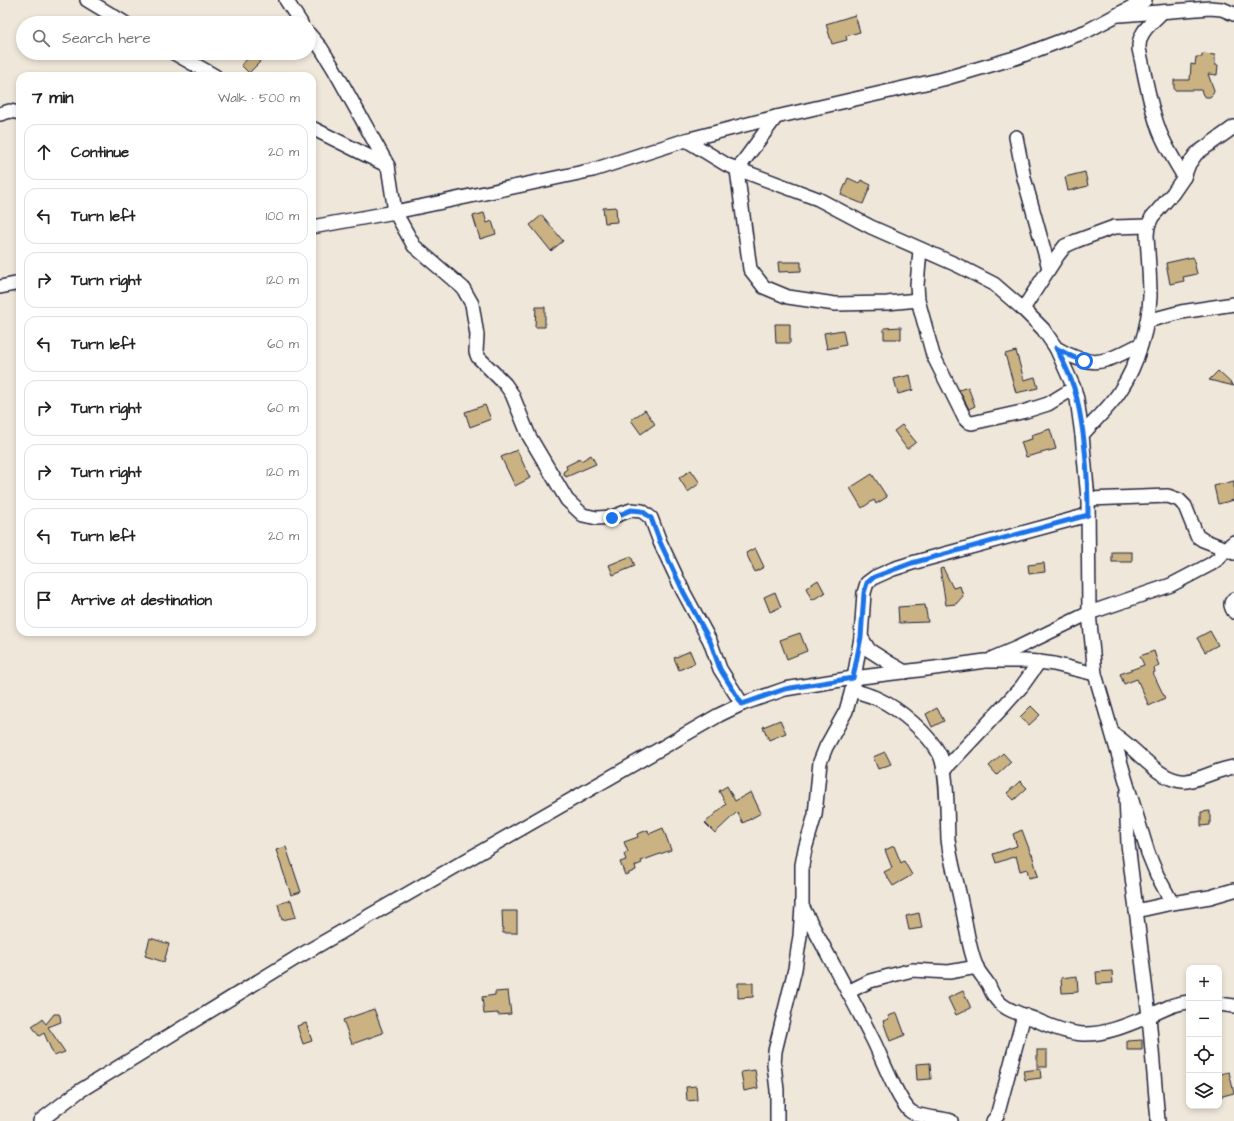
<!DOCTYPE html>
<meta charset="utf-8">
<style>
body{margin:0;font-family:"Architects Daughter",sans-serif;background:#f6f6f6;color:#222}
.controls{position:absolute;right:12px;bottom:12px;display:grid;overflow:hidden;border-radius:8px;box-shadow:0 2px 6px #0003}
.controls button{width:36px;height:36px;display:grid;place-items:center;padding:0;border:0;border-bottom:1px solid #e0e0e0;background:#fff;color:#222;font:20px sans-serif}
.stop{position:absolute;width:12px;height:12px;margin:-9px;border:3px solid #1a73e8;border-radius:50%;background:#fff}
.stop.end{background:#1a73e8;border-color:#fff;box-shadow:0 1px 4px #0008}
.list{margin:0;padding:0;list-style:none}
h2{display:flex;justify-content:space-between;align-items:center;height:52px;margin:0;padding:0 16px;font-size:17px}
h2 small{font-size:13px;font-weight:400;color:#767676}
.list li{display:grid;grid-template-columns:26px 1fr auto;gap:12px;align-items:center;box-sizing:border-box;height:56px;margin:0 8px 8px;padding:0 8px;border:1px solid #e0e0e0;border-radius:12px}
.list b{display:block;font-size:15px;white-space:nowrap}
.list em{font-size:13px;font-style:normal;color:#767676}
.icon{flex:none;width:22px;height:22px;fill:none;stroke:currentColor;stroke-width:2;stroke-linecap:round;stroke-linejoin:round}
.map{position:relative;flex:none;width:1234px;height:1121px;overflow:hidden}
.search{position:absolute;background:#fff;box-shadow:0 2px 6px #0003;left:16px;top:16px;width:300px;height:44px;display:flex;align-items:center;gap:10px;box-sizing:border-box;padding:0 14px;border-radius:22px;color:#767676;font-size:15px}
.panel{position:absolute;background:#fff;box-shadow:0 2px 6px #0003;left:16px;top:72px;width:300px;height:564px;border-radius:12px}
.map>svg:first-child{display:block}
</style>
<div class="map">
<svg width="1234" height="1121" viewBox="0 0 1234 1121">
<rect width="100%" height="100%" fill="#efe8da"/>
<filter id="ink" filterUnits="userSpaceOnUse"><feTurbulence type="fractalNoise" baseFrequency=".025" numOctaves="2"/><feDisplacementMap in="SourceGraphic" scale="8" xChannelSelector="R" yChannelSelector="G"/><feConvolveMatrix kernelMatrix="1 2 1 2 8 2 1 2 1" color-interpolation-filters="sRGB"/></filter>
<g filter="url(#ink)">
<g fill="#cab282" stroke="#22223b">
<path d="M855 15 860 32 846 36 847 40 832 44 826 24Z"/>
<path d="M253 54 260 62 249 73 241 65Z"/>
<path d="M1202 54 1215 55V65H1218L1217 75 1208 74 1214 90 1213 94 1210 97H1206L1203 95 1201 90H1174V80H1190L1191 64 1195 65 1196 57H1202Z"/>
<path d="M1085 172 1088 186 1068 191 1065 177Z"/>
<path d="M848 178 859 183 861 180 871 185 863 204 841 195Z"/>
<path d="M616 207 617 222 605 223 603 208Z"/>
<path d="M484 213 487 223 492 221 496 234 480 239 473 216Z"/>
<path d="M542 215 563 241 551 251 530 225Z"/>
<path d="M1193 257 1197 274 1183 277 1184 281 1170 284 1166 263Z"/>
<path d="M778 262H801V271L779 272Z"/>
<path d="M536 307H545V327H535Z"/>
<path d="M775 324H790V343H776Z"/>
<path d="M901 327V339H884V328Z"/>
<path d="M843 330 846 345 827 349 824 333Z"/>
<path d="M1016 351 1024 380 1035 377 1038 388 1016 393 1005 354Z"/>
<path d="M1218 371 1234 386 1209 380Z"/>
<path d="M910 375 913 390 898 394 894 379Z"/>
<path d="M968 387 975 406 969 409 959 390Z"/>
<path d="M485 405 491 419 470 427 465 412Z"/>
<path d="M645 410 655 424 641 434 631 420Z"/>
<path d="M902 425 916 442 907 449 894 431Z"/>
<path d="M1050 429 1056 449 1026 457 1021 442 1032 439 1031 435Z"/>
<path d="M517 450 530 478 515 486 501 457Z"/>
<path d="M591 455 596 464 566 477 563 472 567 469 566 466 580 459 581 461Z"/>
<path d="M691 470 700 483 688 492 679 478Z"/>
<path d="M872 474 887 497 876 504 874 500 862 508 850 488Z"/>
<path d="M1234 481V500L1218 504 1214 486Z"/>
<path d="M755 548 764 567 755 572 746 553Z"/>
<rect x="1112" y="552" width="20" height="10"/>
<path d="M631 556 635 566 613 575 609 565Z"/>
<path d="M1044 563 1045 572 1029 574 1028 565Z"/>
<path d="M943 568 953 588 960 586 963 596 956 604 946 605 940 569Z"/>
<path d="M818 580 825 593 812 600 806 588Z"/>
<path d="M775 592 781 607 770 612 764 597Z"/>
<path d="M925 605 928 622 899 623 898 607Z"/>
<path d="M1210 631 1218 645 1205 652 1197 638Z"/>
<path d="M800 633 807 651 787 659 780 640Z"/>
<path d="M690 651 695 663 679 670 674 658Z"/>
<path d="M1154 651 1159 666 1154 668 1155 672 1153 673 1165 698 1149 706 1137 679 1124 684 1120 674 1144 665 1140 656Z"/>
<path d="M1031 706 1040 715 1029 725 1020 717Z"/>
<path d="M937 708 944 721 932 727 926 714Z"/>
<path d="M780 720 786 733 769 740 763 727Z"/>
<path d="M885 752 891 764 878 769 873 757Z"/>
<path d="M1003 753 1011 762 997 775 989 766Z"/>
<path d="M1020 781 1027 788 1014 800 1007 793Z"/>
<path d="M727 786 735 801 751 792 761 813 743 823 737 812 715 833 705 823 726 804 719 791Z"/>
<path d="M1210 811V825L1201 826V812Z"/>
<path d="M663 828 671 850 641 861 642 863 635 866 636 870 625 875 620 862 626 860 624 854 628 852 624 842 638 837 637 834 648 830 649 834Z"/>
<path d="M1022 830 1031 854H1032L1038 876 1029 878 1027 869 1020 871 1016 856 996 863 993 854 1017 846 1013 834Z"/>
<path d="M894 846 901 863 904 861 912 875 893 886 884 872 892 868 885 850Z"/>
<path d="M286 847 301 892 291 895 276 850Z"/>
<path d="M291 900 296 917 282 920 278 904Z"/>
<path d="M502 911H517V933H503Z"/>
<path d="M919 913 922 928 909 930 906 916Z"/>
<path d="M150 938 169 944 164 962 145 956Z"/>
<path d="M1112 971 1113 983 1097 984 1096 972Z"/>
<path d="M1077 976 1078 992 1062 993 1061 978Z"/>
<path d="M738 983H753V997L738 998Z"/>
<path d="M508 991 511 1014 498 1015V1013L484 1014 482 997 495 995V992Z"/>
<path d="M963 991 971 1008 956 1015 948 998Z"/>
<path d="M374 1009 383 1033 352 1044 343 1020Z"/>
<path d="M897 1013 905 1035 890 1041 883 1021 889 1019 888 1016Z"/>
<path d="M54 1014H59L60 1016 61 1022 48 1027 65 1052 54 1056 44 1033 39 1036 32 1026 42 1019 46 1024Z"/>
<path d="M306 1023 312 1041 303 1044 297 1026Z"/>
<path d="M1142 1040V1050H1127V1041Z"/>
<rect x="1037" y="1050" width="10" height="17"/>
<path d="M930 1063 931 1079 917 1080 916 1064Z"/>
<path d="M1040 1069 1041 1078 1025 1080 1023 1071Z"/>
<path d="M755 1070 758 1088 744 1091 741 1072Z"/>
<path d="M1229 1072 1234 1093 1219 1097V1074Z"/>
<path d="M696 1086 697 1100 687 1101 686 1087Z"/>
</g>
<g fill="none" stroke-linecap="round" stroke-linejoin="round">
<defs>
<g id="street">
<path d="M87 0 125 23"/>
<path d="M286 0 301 23"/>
<path d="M1162 12C1151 24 1138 32 1139 49 1145 75 1149 102 1158 127 1164 145 1175 161 1184 177"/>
<path d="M1120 15 1210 8 1222 9 1234 14"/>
<path d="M309 34 321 48 334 69 388 166 395 212 414 246 463 288 472 304 477 335 476 352 478 357 505 384 512 394 529 436 567 500 583 515 597 518 612 517 631 510 642 511 651 518 660 542 683 591 710 641 720 669 742 704"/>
<path d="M174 53 215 76"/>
<path d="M0 114 10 111 20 113"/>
<path d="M776 117 737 170 750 269 764 287 788 297 835 304 887 303 918 300"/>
<path d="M312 128 388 166"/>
<path d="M1016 137 1024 178 1049 268"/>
<path d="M686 140 727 165 818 199 871 227 957 265 994 284 1023 309 1043 329 1056 348 1074 388 1077 399 1082 435 1088 499 1089 613 1095 674 1126 781 1148 853 1157 875 1172 903 1210 897 1234 890"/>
<path d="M312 227 395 212 593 170 686 140 776 117 943 79 1018 57 1055 43 1087 31 1145 0"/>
<path d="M920 250 917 285 918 300 933 355 965 419 968 422 972 423 1026 411 1048 404 1074 388"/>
<path d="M0 287 20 283"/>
<path d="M1023 309 1058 255 1065 246 1076 241 1114 227 1148 226"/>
<path d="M1147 321 1181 312 1234 304"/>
<path d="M1056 348C1095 370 1103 363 1141 344"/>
<path d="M1082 435C1094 421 1111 406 1120 391 1137 366 1149 326 1150 296 1150 276 1148 255 1147 235L1148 226 1152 217 1173 193 1184 177 1189 164 1196 154 1234 127"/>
<path d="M1088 499 1168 496 1179 500 1185 506 1197 536 1203 540 1226 549 1234 542"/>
<path d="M1088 515 912 563 893 569 875 577 867 583 864 593 861 637 852 690C861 693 870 695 878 699 900 709 929 734 940 755 948 773 947 818 948 839 950 860 957 881 961 902 966 923 968 946 976 966 979 973 984 978 988 984 991 990 993 997 999 1002 1007 1011 1022 1014 1034 1019 1049 1026 1066 1033 1083 1034 1105 1035 1130 1024 1149 1016 1163 1010 1174 1003 1189 1002"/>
<path d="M1234 599C1229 603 1231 607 1234 612"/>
<path d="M861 637 869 650 891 664 905 672"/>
<path d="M993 658 1019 647 1089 613 1171 585 1211 564 1219 558 1226 549 1234 553"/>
<path d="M1113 734C1136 746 1159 784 1187 781 1202 779 1218 769 1234 767"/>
<path d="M944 770 1004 706 1022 686 1039 662"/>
<path d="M1126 795 1128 844 1149 1016 1158 1121"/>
<path d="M803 908C826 952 851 996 873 1040 882 1058 897 1099 910 1111 917 1117 941 1118 951 1121"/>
<path d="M1136 911 1172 903"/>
<path d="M848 992 870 981 912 970 949 972 977 967"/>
<path d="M1219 1004 1234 1006"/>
<path d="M40 1121 78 1092 296 958 719 715 742 704 785 689 853 678 935 668 985 661H1025L1039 662 1054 664 1095 674"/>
<path d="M777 1121V1090L774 1065 775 1051 795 969 800 936 802 906V865L805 849 815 815 820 762 826 747 846 711 852 690"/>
<path d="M993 1121 997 1116 1024 1015"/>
</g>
</defs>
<use href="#street" stroke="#22223b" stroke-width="16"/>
<use href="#street" stroke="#fff" stroke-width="13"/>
</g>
</g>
<g fill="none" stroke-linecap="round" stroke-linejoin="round" filter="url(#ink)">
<path stroke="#1a73e8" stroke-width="5" d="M612 518 631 510 642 511 651 518 660 542 683 591 710 641 720 669 742 704 785 689 853 678 861 637 864 593 867 583 874 577 912 563 1088 515C1088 477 1085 435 1077 399 1073 381 1065 364 1056 348L1071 356 1084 361"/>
</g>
</svg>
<div class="controls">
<button>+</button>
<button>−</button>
<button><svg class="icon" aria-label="locate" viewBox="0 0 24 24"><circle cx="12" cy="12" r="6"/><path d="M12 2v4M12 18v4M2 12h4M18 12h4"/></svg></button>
<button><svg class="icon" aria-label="layers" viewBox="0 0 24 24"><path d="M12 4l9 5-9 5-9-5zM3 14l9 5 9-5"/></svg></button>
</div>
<div class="stop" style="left:1084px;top:361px"></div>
<div class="stop end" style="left:612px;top:518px"></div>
<div class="search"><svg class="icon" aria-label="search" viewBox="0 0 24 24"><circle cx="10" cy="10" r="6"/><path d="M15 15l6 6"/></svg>Search here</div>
<section class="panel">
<h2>7 min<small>Walk · 500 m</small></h2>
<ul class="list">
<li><svg class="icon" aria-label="ahead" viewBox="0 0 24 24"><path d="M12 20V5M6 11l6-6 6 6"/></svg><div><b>Continue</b></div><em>20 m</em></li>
<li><svg class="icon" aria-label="left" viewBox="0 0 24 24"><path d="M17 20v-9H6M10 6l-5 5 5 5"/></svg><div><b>Turn left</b></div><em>100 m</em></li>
<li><svg class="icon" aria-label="right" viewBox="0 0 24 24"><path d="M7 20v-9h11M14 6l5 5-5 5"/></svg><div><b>Turn right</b></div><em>120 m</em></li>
<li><svg class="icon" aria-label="left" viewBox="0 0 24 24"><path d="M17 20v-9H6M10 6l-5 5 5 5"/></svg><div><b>Turn left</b></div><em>60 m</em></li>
<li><svg class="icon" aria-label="right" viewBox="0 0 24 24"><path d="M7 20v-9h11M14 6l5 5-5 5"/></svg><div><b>Turn right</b></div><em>60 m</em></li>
<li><svg class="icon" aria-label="right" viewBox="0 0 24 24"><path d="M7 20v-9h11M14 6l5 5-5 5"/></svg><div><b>Turn right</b></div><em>120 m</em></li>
<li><svg class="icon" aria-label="left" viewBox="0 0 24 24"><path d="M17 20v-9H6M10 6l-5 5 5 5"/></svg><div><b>Turn left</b></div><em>20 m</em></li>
<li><svg class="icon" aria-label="arrive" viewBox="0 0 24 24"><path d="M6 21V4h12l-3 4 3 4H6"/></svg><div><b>Arrive at destination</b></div></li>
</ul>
</section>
</div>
